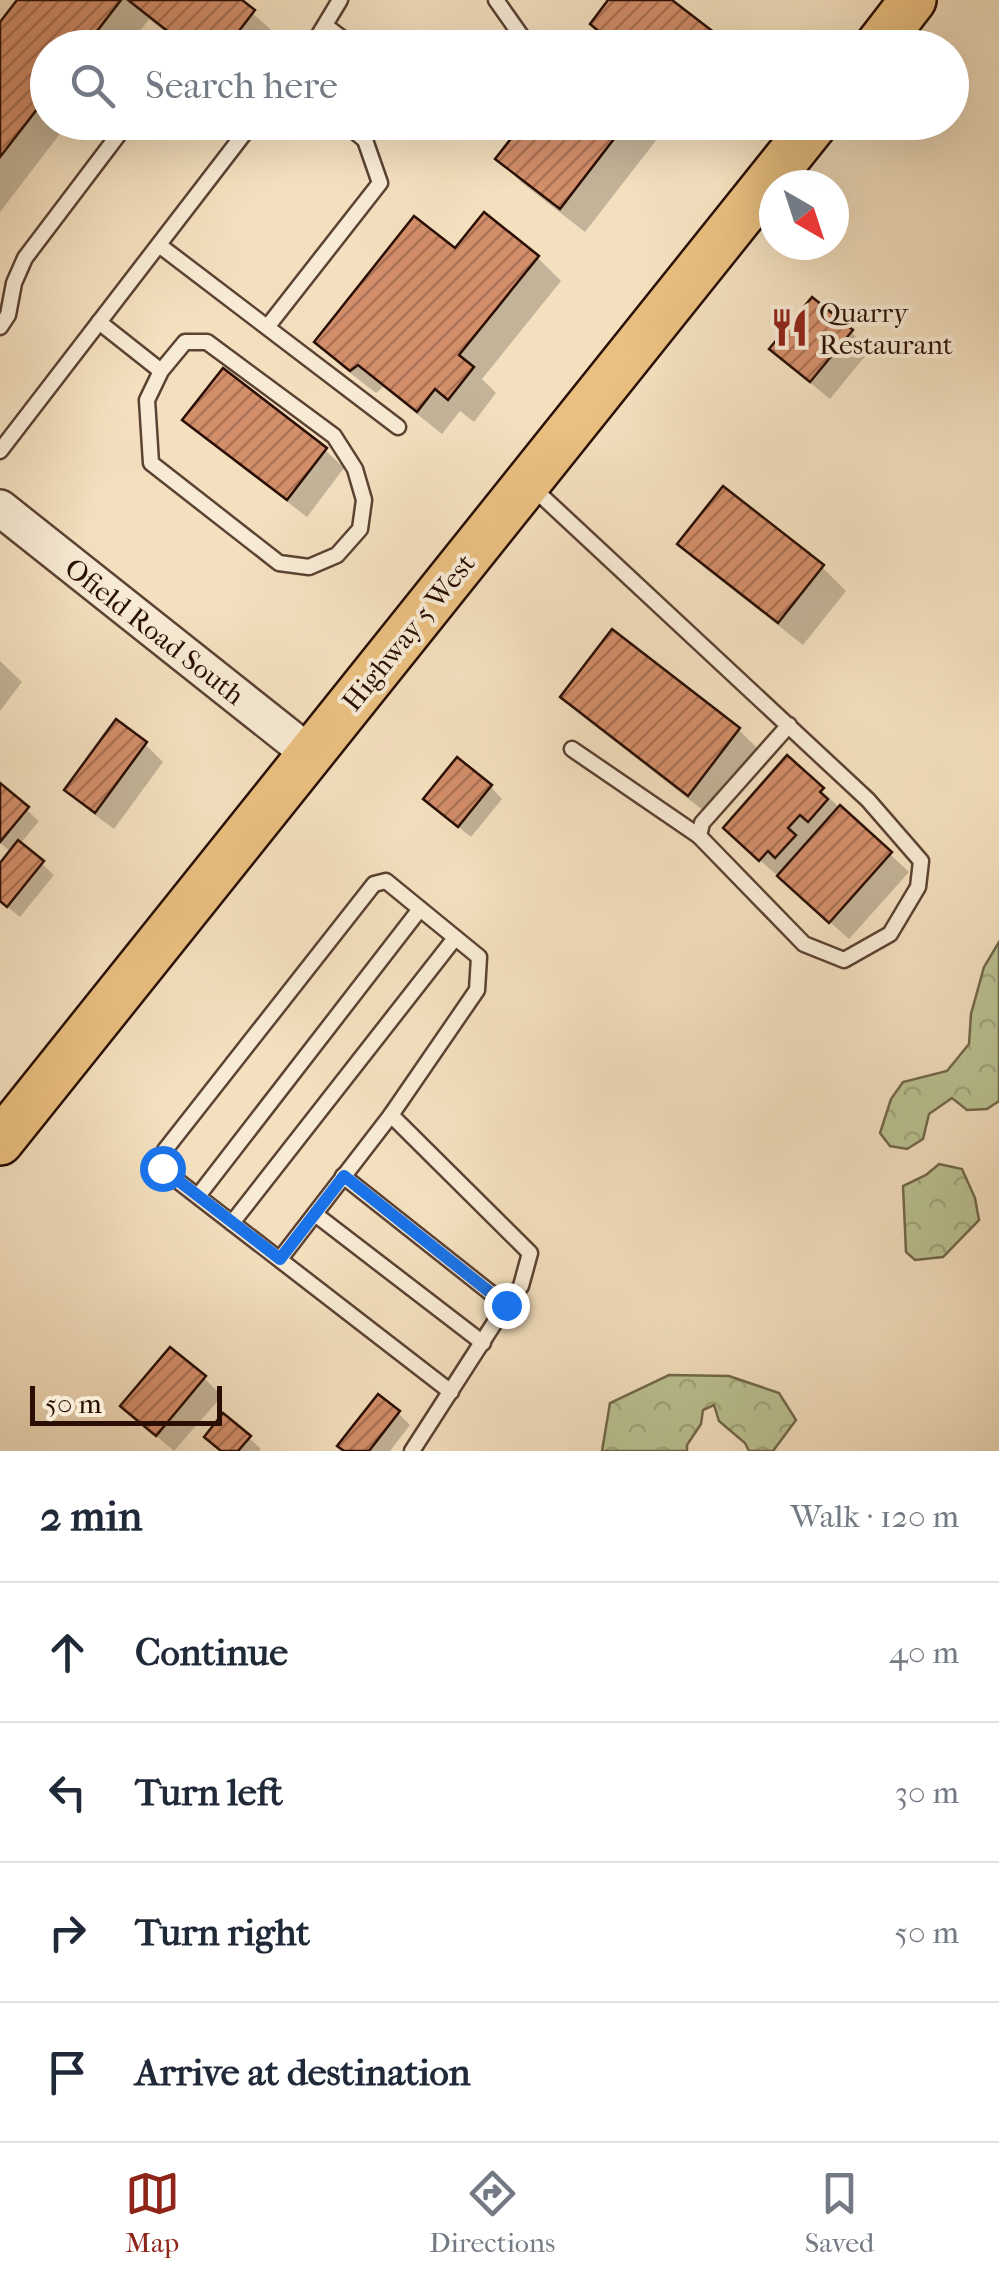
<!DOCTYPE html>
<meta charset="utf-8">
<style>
body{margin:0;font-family:"IM FELL French Canon",serif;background:#f2f2f3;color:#1f2937}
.compass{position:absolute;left:759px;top:170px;width:90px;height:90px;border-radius:50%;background:#fff;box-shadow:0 10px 40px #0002;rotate:141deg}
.scale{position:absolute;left:30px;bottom:25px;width:192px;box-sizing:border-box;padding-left:10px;border:5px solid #2a0e04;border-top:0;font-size:28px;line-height:35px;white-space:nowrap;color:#2a0e04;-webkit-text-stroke:8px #f8ebd5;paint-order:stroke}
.stop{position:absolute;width:30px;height:30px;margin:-22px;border:8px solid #1a73e8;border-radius:50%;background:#fff}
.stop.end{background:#1a73e8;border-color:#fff;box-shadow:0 2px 10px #0008}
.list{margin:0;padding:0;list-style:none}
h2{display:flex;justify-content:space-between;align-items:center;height:130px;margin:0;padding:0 40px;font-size:42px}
h2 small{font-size:32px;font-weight:400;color:#747a83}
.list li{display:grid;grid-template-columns:65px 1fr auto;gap:30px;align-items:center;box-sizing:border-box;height:140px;padding:0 40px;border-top:2px solid #e0e1e3}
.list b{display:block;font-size:38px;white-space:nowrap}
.list em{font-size:32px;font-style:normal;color:#747a83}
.icon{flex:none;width:55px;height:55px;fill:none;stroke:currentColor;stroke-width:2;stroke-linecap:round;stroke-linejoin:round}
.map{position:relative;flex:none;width:999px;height:1451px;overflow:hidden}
.search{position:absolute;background:#fff;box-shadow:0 10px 40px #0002;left:30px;right:30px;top:30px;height:110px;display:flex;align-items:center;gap:25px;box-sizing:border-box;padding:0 35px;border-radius:55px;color:#747a83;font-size:38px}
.sheet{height:690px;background:#fff}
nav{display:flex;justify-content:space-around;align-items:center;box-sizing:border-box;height:140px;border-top:2px solid #e0e1e3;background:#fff;font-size:28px;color:#747a83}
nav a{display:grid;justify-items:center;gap:5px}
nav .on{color:#8f2418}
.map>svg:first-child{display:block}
</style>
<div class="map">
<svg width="999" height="1451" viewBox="0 0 999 1451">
<defs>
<pattern id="forest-crowns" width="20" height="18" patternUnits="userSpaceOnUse" patternTransform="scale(2.5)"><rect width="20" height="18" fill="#bbc292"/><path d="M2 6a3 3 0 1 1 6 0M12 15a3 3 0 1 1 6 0" fill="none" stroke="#a1a67c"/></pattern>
<pattern id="building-hatch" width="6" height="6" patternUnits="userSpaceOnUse" patternTransform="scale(2.5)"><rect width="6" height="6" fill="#d38e6a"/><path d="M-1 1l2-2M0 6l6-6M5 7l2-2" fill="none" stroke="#ab7255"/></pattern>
</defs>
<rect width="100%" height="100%" fill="#f4e0bf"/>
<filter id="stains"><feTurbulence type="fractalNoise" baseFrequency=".002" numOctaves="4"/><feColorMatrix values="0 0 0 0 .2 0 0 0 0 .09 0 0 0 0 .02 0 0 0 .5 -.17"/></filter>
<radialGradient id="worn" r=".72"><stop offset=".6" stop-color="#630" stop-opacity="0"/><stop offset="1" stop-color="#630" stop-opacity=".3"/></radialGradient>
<g fill="url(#forest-crowns)" stroke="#72684b" stroke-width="2.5">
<path d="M999 942V1101L987 1109 967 1110 952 1098 929 1114 923 1139 907 1149 890 1146 880 1133 891 1099 903 1082 947 1071 969 1044 971 1014 984 967Z"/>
<path d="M939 1164 962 1169 975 1198 979 1220 943 1257 915 1260 906 1252 903 1186 926 1175Z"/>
<path d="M669 1375 729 1376 779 1393 796 1420 773 1451H749L745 1443 719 1421 714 1405 703 1410 701 1424 687 1445V1451H602L610 1403Z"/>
</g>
<g fill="#0003">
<path d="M20 0H238L278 36 269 48H186L149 19 127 48H48V122H69L0 212V26Z"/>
<path d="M527 122H666L668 125 585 232 522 183 498 159Z"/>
<path d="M455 252 537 257 561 281 482 379 496 393 474 422 460 411 442 434 383 387 376 393 341 366 317 342Z"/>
<path d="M812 300 851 332 870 350 830 399 791 367 772 349Z"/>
<path d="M223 372 325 450 344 468 307 517 204 438 186 420Z"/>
<path d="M681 544 822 567 846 591 803 645 705 568Z"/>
<path d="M612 633 739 730 763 754 713 818 587 720 563 696Z"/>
<path d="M0 661 22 682 0 711Z"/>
<path d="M145 744 163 762 114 829 86 808 68 790Z"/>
<path d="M787 759 909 872 849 939 744 846Z"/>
<path d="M0 786 39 821 20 844 54 875 20 917 0 901V867L11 852 0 843Z"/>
<path d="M491 787 502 799 471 837 439 811Z"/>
<path d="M204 1378 222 1396 174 1451 142 1424Z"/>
<path d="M398 1413 410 1425 390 1451H346Z"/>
<path d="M249 1438 261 1449 259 1451H222Z"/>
</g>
<g fill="url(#building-hatch)" stroke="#2a0e04" stroke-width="2.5">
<path d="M17 0H121L84 48H48V95L0 157V22Z"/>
<path d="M128 0H242L255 10 226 48H189Z"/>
<path d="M608 0H672L724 40 718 48H619L590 24Z"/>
<path d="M524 122H627L560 209 495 159Z"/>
<path d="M484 212 539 256 459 355 474 367 448 400 435 389 417 412 358 365 350 371 314 342 414 216 455 248Z"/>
<path d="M812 297 853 330 810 382 769 349Z"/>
<path d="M223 368 327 448 287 500 182 420Z"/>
<path d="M723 486 824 565 778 623 677 544Z"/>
<path d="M612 629 740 728 688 796 560 697Z"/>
<path d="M116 719 147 742 95 813 64 790Z"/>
<path d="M787 755 824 788 820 792 828 799 808 822 800 815 788 828 796 835 775 858 768 851 759 861 723 828Z"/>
<path d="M457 757 492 785 458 827 423 799Z"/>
<path d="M0 783 29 807 0 842Z"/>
<path d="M840 805 892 852 829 923 777 876Z"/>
<path d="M18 840 44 861 7 907 0 901V863Z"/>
<path d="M170 1347 206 1376 156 1436 120 1406Z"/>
<path d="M378 1394 400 1411 369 1451H344L337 1446Z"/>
<path d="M223 1413 251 1436 238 1451H221L204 1437Z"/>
</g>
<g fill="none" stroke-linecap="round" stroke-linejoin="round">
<defs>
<g id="service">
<path d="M496 0 527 44 524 48"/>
<path d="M326 26 355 48"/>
<path d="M311 48 340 0"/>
<path d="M459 122 467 128 471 122"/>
<path d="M159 245 398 427"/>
<path d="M99 322 161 371 147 400 151 463 279 563 309 567 337 555 360 529 364 500 355 469 334 436 207 342H185L161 371"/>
<path d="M268 326 380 183 365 140 343 122"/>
<path d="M0 327 8 315 14 283 25 258 128 122"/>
<path d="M0 451 253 122"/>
<path d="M532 487 868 800 921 861 918 887 890 934 844 960 804 944 699 836 702 823 789 725"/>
<path d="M572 749 699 836"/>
<path d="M343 1176 506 1305"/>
<path d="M198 1196 420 909"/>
<path d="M315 1214 483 1343"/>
<path d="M232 1223 455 938"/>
<path d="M280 1259 391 1115"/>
<path d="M412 1451 506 1305 521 1286 530 1253 391 1115 477 990 479 957 386 881 374 884 165 1150 161 1168 451 1392"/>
</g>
<path id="tertiary" d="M0 508 310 754"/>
<g id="primary">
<path d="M876 48 913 0"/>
<path d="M0 1142 816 122"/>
</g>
</defs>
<use href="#service" stroke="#5c4233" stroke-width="19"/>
<use href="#tertiary" stroke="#5c4233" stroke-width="40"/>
<use href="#primary" stroke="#2a0e04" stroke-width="50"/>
<use href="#service" stroke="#f8ebd5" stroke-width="14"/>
<use href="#tertiary" stroke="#f8ebd5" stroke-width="35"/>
<use href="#primary" stroke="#eac080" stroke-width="45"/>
</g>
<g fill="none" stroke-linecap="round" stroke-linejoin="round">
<path stroke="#1a73e8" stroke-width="12" d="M162 1168 280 1259 344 1176 506 1305"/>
</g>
<defs>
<symbol id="restaurant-bare" viewBox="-9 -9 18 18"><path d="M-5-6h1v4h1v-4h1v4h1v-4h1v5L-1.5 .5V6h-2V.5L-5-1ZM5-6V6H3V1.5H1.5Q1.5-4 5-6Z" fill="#8f2418" stroke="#f8ebd5" stroke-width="2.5" paint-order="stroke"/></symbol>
</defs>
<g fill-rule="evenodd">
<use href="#restaurant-bare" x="762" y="300" width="55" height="55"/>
</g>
<g text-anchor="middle" stroke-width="8" stroke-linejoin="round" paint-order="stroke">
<g font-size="28" fill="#2a0e04" stroke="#f8ebd5" text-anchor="start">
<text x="819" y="322">Quarry<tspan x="819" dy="32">Restaurant</tspan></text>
</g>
<g font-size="28" fill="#2a0e04" stroke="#f8ebd5">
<text transform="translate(155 631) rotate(38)" y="10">Ofield Road South</text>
<text transform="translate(408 632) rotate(-51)" y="10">Highway 5 West</text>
</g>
</g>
<rect width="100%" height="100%" filter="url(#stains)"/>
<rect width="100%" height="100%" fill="url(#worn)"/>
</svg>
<svg class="compass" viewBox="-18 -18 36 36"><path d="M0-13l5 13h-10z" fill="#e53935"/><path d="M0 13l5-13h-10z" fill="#747a83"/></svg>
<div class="scale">50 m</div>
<div class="stop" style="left:162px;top:1168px"></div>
<div class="stop end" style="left:506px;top:1305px"></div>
<div class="search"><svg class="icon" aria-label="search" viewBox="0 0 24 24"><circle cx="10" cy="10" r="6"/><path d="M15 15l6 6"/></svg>Search here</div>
</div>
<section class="sheet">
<h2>2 min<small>Walk · 120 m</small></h2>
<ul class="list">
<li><svg class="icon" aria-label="ahead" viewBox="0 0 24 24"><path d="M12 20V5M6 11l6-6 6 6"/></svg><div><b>Continue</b></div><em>40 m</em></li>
<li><svg class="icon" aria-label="left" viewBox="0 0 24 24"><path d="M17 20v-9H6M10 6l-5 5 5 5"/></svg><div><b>Turn left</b></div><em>30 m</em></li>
<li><svg class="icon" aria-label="right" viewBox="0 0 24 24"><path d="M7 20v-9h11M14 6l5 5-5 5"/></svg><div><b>Turn right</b></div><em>50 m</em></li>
<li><svg class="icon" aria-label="arrive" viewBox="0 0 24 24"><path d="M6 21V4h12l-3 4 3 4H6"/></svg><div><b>Arrive at destination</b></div></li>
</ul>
</section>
<nav>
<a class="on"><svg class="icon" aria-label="map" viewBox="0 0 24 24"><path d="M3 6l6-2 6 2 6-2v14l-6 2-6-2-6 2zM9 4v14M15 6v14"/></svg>Map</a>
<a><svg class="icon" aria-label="directions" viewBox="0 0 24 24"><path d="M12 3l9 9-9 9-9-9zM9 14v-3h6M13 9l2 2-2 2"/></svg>Directions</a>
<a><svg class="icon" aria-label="saved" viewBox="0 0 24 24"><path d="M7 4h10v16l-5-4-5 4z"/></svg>Saved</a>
</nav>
